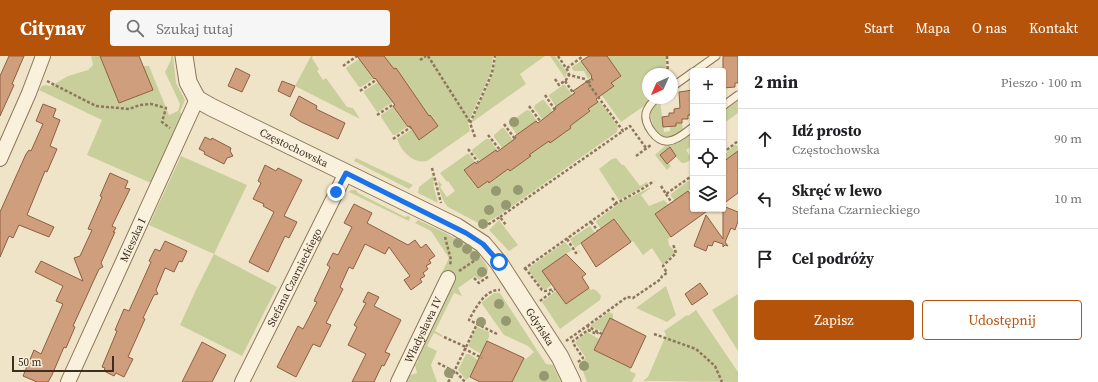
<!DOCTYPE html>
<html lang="pl">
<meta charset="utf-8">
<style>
body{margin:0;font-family:"Source Serif 4",serif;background:#f6f6f6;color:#202124}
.controls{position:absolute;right:12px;top:12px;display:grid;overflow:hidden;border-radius:4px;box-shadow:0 1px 3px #0004}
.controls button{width:36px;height:36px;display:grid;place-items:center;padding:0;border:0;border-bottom:1px solid #e0e0e0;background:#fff;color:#202124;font:20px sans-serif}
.compass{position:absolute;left:642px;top:12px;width:36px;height:36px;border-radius:50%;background:#fff;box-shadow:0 1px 3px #0004;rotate:225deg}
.scale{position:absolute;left:12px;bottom:10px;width:102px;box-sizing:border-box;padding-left:4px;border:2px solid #3d2e20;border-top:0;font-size:11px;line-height:14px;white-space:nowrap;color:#3d2e20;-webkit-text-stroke:3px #f7eed8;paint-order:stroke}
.stop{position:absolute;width:12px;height:12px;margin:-9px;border:3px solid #1a73e8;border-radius:50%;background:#fff}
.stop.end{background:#1a73e8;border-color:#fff;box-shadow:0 1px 4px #0008}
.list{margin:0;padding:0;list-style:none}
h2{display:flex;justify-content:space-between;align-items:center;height:52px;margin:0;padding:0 16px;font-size:17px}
h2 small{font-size:13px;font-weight:400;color:#757577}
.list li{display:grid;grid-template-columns:26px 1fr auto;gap:12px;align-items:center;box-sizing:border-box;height:60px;padding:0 16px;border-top:1px solid #e0e0e0}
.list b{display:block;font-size:15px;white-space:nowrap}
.list p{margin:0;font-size:13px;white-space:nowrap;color:#757577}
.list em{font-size:13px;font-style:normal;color:#757577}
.actions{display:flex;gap:8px;padding:12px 16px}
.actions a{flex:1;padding:9px 0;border:1px solid #b45309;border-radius:4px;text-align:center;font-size:14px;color:#b45309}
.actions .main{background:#b45309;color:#fff}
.icon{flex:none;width:22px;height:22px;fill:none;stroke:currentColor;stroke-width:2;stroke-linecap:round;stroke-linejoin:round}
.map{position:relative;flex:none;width:738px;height:326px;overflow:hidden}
header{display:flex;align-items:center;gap:24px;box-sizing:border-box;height:56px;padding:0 20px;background:#b45309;color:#fff}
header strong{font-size:19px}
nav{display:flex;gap:22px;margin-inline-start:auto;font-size:14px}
.search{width:280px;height:36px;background:#f6f6f6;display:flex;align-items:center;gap:10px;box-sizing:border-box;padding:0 14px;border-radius:4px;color:#757577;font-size:15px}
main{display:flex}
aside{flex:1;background:#fff}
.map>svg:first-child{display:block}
</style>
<header>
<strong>Citynav</strong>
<div class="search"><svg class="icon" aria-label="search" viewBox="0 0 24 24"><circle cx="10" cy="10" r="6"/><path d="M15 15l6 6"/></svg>Szukaj tutaj</div>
<nav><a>Start</a><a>Mapa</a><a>O nas</a><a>Kontakt</a></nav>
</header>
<main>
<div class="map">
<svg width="738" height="326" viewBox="0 0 738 326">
<rect width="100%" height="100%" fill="#f0e4c8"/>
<g fill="#c9cf9b">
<path d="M91 0H100L119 47 153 34 143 10H149L169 59 178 55 180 48 165 16 171 4V0H173L176 27 185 44 180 56 182 58 151 127 87 99 102 64 39 34 42 30 45 29 51 30 68 20 88 14 93 9Z"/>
<path d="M311 0H313L312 2 319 13 317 15 323 24 326 22 347 51 353 52 360 63 295 30Z"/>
<path d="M384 0H493L491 16 468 67 470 75 427 105C413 108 401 95 397 83L412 73 419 84 438 70 430 59 429 60 396 12 394 13Z"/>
<path d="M496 0H545L520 18 526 28 471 67 493 17Z"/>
<path d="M550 0H555L567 16 565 22Z"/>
<path d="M607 0H666V11L659 15 661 18H648V42H652L644 50 621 66 600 37 603 38 613 31 611 27 621 20Z"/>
<path d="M359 3 373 23 361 31H359L346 13 347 11Z"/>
<path d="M581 5 594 19 588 23 584 15H574L572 13V11Z"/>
<path d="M378 26 393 46 378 56H377L364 37V35Z"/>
<path d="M563 29H565L572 39 556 51 549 40V39Z"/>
<path d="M542 44H544L553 56 542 63 534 52 535 49Z"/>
<path d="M660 44 664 76 670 75V71L676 70V67H682L683 74C678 77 674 82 668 82 658 82 650 67 651 57 652 52 655 47 660 44Z"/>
<path d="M599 45 618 70 617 76 498 160 482 169 448 151C441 143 439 134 438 124L442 129 440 131 447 141 455 135 448 125 447 126 440 117 467 98H469L475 106 464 114 478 132 488 125 490 127 508 113 510 115 530 101 529 99 549 85 571 72 570 70 589 56 588 53Z"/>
<path d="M738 45V57L723 68V56Z"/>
<path d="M393 51 407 71 395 79H393L381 61V59Z"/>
<path d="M527 54 530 55 537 65 517 79 510 69V66Z"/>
<path d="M502 72H504L513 84 502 92 494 81V79Z"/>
<path d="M693 77V89L686 94 690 100V104L685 107H682L676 101V100L670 92 668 107 671 110 667 114 655 99 665 90C677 90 684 83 693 77Z"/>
<path d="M486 83H489L498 95 496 94 480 105 472 95 473 93Z"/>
<path d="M735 89 738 90V99L735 97 723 106V100Z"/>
<path d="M181 100 247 129 214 198 277 231 242 300 180 269 196 234 214 198 149 169Z"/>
<path d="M356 102 413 129 409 133 354 105Z"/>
<path d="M616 102 622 109H624L640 130 647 126 648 127 641 132 619 144 599 113 612 103Z"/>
<path d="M433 120 434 132 438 147 418 137 419 131Z"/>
<path d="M688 125H691L693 131 675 145 671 140V138Z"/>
<path d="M649 132H651L641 139 649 150 664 144 669 149 655 158 671 181 668 183 669 189 675 196 663 209 652 192 643 199 633 185 631 186 615 163 601 173 596 166V165L621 146Z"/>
<path d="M351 134H356L358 137 405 161 408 160 410 161 409 165 349 136Z"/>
<path d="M418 164C439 174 480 190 488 213L487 218 479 224 475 220 458 232 462 240 454 237 435 275 442 279V281L434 277 427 290 437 295 431 309 437 326H404L408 320 417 317 415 309 418 305 416 301 422 262 421 261 449 202 431 175 415 167Z"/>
<path d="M499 164 518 189 509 195 489 174Z"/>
<path d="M590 170 595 177 575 192 570 183Z"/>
<path d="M565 186 572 194 542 215 553 228 546 233H543L529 215 530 211Z"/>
<path d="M666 230 676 259 667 266 636 252Z"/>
<path d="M589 232 591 234 593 233 597 235 601 240 600 244 560 273 542 246 557 234 566 248Z"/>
<path d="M494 237H500L546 308 553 309 561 326H513L510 324 517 316 524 302 526 303 534 296 528 290 504 279 482 248V246Z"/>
<path d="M738 238V295L712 254Z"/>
<path d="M696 254 738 316V326L643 325 648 321 666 279 664 275 687 259 688 260Z"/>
<path d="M609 256 613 258V264L609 263 603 276 590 270Z"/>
<path d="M477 271 489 276V281L481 298 468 290Z"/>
<path d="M587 276 599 283 594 294 631 312 630 315 636 318 632 326H587L580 307 586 302 575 286Z"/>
<path d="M466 298H469L478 304 470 321 466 324 458 314Z"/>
</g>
<g fill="#cf9f7d" stroke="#8d5f41">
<path d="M9 0H24L12 28 14 29 0 60V20Z"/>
<path d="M100 0H139L153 34 119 47Z"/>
<path d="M357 0H384L394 13 396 12 429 60 430 59 438 70 419 84 410 70 408 71 393 50 395 49 375 22 374 23Z"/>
<path d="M589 0H607L621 20 611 27 614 30 596 43 598 46 588 53 590 55 570 70 571 72 550 87 549 85 529 99 531 100 510 115 508 113 489 127 488 125 478 132 464 114 475 106 476 108 496 94 497 96 516 82 515 80 536 65 538 67 556 53 555 51 575 37 573 35 592 22 591 21 592 20 581 5Z"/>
<path d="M723 0H738V27H735V31L723 32Z"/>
<path d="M236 12 250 19 242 36 228 30Z"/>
<path d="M282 25 295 30 290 41 278 35Z"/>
<path d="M693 34V59H688V63H682V67H676V70L663 71 662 61 669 60V57H674V53L680 52 679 36Z"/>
<path d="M299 40 317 50 316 53 345 67 338 83 301 66 290 59Z"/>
<path d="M43 48 56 53 53 61 60 64 50 90 57 93 47 116 45 115 27 159 54 171 49 181 19 169 13 182 9 180 0 201V156L26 98 29 94 31 95 43 68 36 65Z"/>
<path d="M205 81 211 84 212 82 231 92 230 95 233 100 227 102 224 108 204 98 205 96 199 93Z"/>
<path d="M670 91 676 100 667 108 660 99Z"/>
<path d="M738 95V137L723 148V106Z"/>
<path d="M265 109 276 115 278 112 302 124 284 160 297 166 289 182 285 180 268 216 249 206 274 156 263 150 264 148 253 143 261 127 258 125Z"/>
<path d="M110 117 128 125 125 132 130 133 112 170 116 172 113 176H115L101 207 103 211 99 213 73 270 75 271 66 292 64 291 52 319 48 326H37L23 320 34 294 41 298 63 248 56 245 63 230 35 216 41 205 83 225 74 202 80 200 92 174 88 173 102 141 100 140Z"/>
<path d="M688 135 693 142V153H710L671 181 655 158Z"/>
<path d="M354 148 372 157 367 167 408 189 415 184 421 192 426 188 435 200 429 204 431 207 426 210 428 213 423 217 425 220 420 223 422 226 411 234 404 224 410 220 389 191 385 198 365 188 353 213 349 211 340 231 343 233 326 267 331 269 320 291 313 288 296 321 277 311 298 270 303 273 317 246 314 245 330 211 327 209 333 197 338 199 352 171 344 167Z"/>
<path d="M723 150 738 156V165L735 174 731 172 725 186 728 190 725 189 723 191V188L714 185 712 190 708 189 706 195 694 190 706 159 723 183Z"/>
<path d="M614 163 631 186 596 211 581 187Z"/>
<path d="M165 185 187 195 182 206 179 205 174 216 165 212 156 234 158 238 154 239 143 262 145 263 128 301 133 303 124 321 116 317 114 320 104 315 105 312 102 311 117 275 115 274 124 253 129 255 151 206 149 205 155 193 160 195Z"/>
<path d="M566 198 586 218 582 221 589 232 566 248 542 215Z"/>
<path d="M700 227 708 238 692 249 685 238Z"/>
<path d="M368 236 379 241 374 250 401 264 385 296 390 298 384 310 382 309 374 326H352L366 298 348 289 357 271 354 269 366 247 363 246Z"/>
<path d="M610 262 646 280 631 312 594 294Z"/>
<path d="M487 285 524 302 512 326H480L470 321Z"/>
<path d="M202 286 226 299 212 326H182Z"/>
</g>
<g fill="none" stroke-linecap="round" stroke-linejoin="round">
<defs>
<g id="service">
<path d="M695 15 716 0"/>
<path d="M672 31 693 16"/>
<path d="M657 42C652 46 648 50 646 57 644 68 656 87 669 85 678 84 686 76 693 71"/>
<path d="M723 50 738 39"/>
</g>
<g id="minor">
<path d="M0 103 29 37 43 0"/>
<path id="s1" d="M68 326 197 43"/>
<path id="s2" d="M242 326 346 117"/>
<path id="s3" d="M398 326 448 222"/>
</g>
<g id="tertiary">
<path id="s4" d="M184 0 188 26 197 43 211 51 457 171 483 188 499 207 560 301 572 326"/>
</g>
</defs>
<use href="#service" stroke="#8d765c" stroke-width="9"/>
<use href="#minor" stroke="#8d765c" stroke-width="16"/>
<use href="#tertiary" stroke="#8d765c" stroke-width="19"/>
<g stroke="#8d765c" stroke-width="2.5" stroke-dasharray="3 2" stroke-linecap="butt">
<path d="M428 0 470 66"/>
<path d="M558 0 568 15 569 19"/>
<path d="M667 0 668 18"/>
<path d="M420 4 426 0"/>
<path d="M343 10 357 0"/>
<path d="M567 12 582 1"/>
<path d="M555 23 559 29 566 24 569 19 585 23 623 75 630 70 646 92"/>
<path d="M47 25 96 50 129 53 140 49 151 48 166 52 162 66 170 72"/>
<path d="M565 25 574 38"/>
<path d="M588 27 593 23"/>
<path d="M360 35 376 24"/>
<path d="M545 39 555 54"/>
<path d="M529 50 540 65"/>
<path d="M377 59 394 48"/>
<path d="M504 68 515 83"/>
<path d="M488 79 500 94"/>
<path d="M475 81 470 67 492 17 495 0"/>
<path d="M393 83 411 71"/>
<path d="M468 93 478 106"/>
<path d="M723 97 738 85"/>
<path d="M636 100 651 89"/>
<path d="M432 112 441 147"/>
<path d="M690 122 693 126"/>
<path d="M661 130 666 138 693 119"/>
<path d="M666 138 672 147"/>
<path d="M612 142 617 147 642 133 654 125"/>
<path d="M500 161 623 75"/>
<path d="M591 166 598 175"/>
<path d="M484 171 500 161 506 169"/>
<path d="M445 181 451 204 450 209"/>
<path d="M567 183 576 197 579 195"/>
<path d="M525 212 542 234 545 235 555 233"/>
<path d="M524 213 617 147"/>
<path d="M459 215 477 203"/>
<path d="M474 222 479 227 489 220"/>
<path d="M540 245 553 235"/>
<path d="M587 270 627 241 633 242 661 223 662 220 667 217 663 210 676 197 673 188"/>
<path d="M497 278 469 264C475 253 485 233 500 234"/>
<path d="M654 278 696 293 715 310 722 326"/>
<path d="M444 281 466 291 465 293 482 302"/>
<path d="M566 285 587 270 602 278"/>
<path d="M466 291 477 268"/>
<path d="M578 306 583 302 573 287V285L588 274 597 278 598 276"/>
<path d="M438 307 457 317 465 326"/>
<path d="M448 326 451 322 465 293"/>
</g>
<use href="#service" stroke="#faf1dc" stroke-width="7"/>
<use href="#minor" stroke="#faf1dc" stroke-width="14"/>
<use href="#tertiary" stroke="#faf1dc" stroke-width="17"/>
</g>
<g fill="#96986f">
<circle cx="514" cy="66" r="5"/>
<circle cx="518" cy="134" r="5"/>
<circle cx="496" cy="135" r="5"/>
<circle cx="506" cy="149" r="5"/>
<circle cx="489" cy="154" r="5"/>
<circle cx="483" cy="168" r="5"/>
<circle cx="458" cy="187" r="5"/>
<circle cx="467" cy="193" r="5"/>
<circle cx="475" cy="200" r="5"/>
<circle cx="482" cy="216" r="5"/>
<circle cx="499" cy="248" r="5"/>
<circle cx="506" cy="265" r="5"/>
<circle cx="481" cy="266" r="5"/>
<circle cx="584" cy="310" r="5"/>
<circle cx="449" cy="317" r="5"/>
<circle cx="544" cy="320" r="5"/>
</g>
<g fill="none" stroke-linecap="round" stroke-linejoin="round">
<path stroke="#1a73e8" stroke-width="5" d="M336 136 346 117 466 177 483 188 499 206"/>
</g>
<g text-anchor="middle" stroke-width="3" stroke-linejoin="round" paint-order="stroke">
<g font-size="11" fill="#3d2e20" stroke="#f7eed8">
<text dy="4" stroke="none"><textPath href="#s4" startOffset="154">Częstochowska</textPath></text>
<text dy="4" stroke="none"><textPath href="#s1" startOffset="156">Mieszka I</textPath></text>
<text dy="4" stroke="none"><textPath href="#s2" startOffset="117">Stefana Czarnieckiego</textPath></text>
<text dy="4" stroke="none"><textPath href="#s4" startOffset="467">Gdyńska</textPath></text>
<text dy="4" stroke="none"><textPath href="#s3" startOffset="58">Władysława IV</textPath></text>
</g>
</g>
</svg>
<div class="controls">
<button>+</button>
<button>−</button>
<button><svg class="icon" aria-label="locate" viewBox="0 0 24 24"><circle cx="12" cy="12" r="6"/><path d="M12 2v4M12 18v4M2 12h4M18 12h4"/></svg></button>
<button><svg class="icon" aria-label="layers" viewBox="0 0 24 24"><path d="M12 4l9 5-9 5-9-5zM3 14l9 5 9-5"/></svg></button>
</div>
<svg class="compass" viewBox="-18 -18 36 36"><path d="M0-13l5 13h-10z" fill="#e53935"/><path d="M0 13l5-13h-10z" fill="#757577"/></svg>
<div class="scale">50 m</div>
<div class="stop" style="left:499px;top:206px"></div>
<div class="stop end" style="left:336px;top:136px"></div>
</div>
<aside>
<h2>2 min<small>Pieszo · 100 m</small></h2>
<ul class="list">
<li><svg class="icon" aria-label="ahead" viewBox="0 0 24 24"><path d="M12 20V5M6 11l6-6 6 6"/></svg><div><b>Idź prosto</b><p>Częstochowska</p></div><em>90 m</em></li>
<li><svg class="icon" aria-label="left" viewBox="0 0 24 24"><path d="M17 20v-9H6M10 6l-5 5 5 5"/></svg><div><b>Skręć w lewo</b><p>Stefana Czarnieckiego</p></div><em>10 m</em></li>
<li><svg class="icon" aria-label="arrive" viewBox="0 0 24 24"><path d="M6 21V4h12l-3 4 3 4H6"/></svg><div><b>Cel podróży</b></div></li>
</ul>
<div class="actions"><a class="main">Zapisz</a><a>Udostępnij</a></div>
</aside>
</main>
